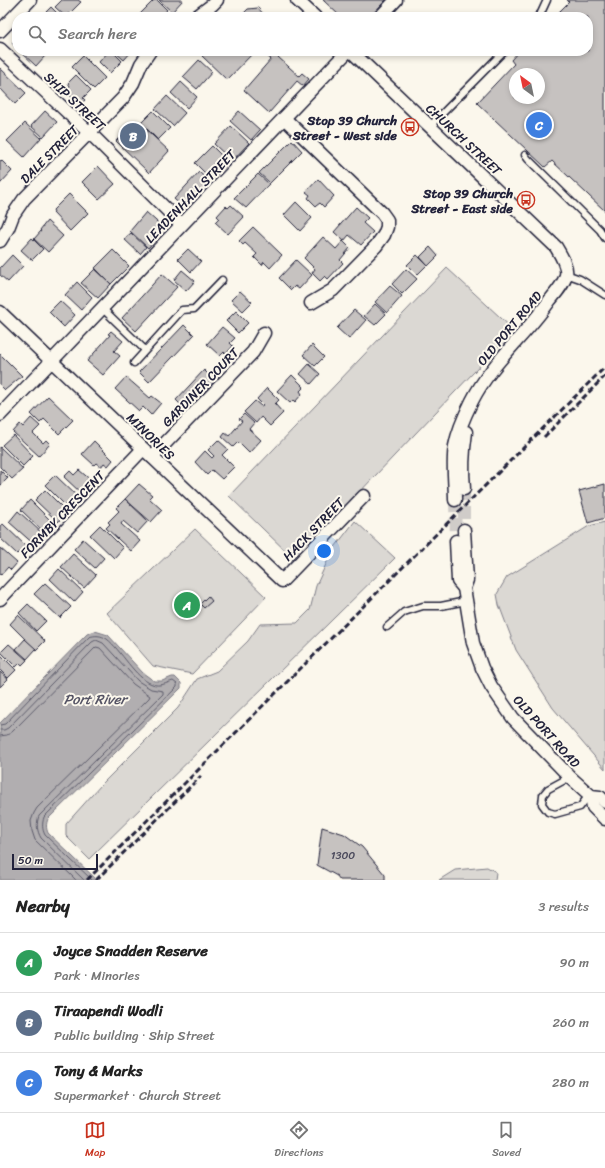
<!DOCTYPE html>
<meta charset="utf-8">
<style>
body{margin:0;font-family:Sriracha,sans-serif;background:#f2f2f2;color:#222}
.compass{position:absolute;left:509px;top:68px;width:36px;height:36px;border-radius:50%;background:#fff;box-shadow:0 2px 6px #0003;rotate:327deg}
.scale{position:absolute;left:12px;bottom:10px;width:86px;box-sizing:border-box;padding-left:4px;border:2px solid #22223b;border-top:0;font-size:11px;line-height:14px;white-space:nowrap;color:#22223b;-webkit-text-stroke:3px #fbf7ec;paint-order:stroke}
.you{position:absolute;left:324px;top:551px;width:14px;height:14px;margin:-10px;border:3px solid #fff;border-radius:50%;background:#1a73e8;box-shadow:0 0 0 6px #1a73e833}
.badge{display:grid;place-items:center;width:26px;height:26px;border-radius:50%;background:#c8321e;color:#fff;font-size:13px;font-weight:700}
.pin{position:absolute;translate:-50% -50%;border:2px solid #fff;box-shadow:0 1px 4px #0006}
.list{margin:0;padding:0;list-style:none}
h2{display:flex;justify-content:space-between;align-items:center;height:52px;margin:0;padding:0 16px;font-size:17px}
h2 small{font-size:13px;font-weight:400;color:#767676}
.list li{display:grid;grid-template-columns:26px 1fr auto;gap:12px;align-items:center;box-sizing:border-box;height:60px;padding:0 16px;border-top:1px solid #e0e0e0}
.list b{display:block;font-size:15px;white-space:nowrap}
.list p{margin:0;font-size:13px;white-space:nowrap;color:#767676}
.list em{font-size:13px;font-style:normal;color:#767676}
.icon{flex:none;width:22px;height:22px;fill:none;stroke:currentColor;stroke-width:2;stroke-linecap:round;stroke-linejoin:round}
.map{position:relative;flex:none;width:605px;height:880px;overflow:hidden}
.search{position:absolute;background:#fff;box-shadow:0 2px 6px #0003;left:12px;right:12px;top:12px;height:44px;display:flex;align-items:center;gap:10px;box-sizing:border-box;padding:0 14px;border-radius:16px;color:#767676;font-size:15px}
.sheet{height:232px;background:#fff}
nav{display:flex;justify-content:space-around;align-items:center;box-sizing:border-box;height:56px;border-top:1px solid #e0e0e0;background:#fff;font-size:11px;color:#767676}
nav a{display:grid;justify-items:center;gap:2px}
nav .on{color:#c8321e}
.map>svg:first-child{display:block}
</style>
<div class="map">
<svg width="605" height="880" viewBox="0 0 605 880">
<rect width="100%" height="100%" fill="#fbf7ec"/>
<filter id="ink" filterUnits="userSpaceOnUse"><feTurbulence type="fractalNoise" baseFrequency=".025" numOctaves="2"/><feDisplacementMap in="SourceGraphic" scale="8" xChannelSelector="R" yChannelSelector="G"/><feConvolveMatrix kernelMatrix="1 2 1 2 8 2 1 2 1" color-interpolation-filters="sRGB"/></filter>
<g filter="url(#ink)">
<g fill="#dbd8d3" stroke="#7e7d87">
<path d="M447 268 514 330 295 560 229 496Z"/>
<path d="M355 521 395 558 89 859 66 836V824L101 785 178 708 197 679 217 671 248 641 260 624 297 623 310 610 316 586 332 551Z"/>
<path d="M605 522V769L553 708 516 650 499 605 497 594 507 577 589 526Z"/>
<path d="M195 529 266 597 192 674 153 666 107 613Z"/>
<path d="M487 867 496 872 495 880H439L455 870Z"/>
</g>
<path fill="#b1aeb0" stroke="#787681" d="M95 631 108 635 143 673 154 681H162L172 677H175L181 683V688L48 819C46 824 46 828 48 833L97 880H0V723L87 634Z"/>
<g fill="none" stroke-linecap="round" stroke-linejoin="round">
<g stroke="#5b5a6a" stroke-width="1">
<path d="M0 725 5 724 89 637C95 635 101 635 107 639 121 650 135 678 152 684 160 687 166 683 173 681L177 684V687L44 817C42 824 42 829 45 835L92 880"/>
<path d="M0 730H4L8 728 92 642 96 640 103 643 138 681 151 689 163 691V694L39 816C36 824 37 831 41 838L84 880"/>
<path d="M0 736 7 735 12 732 96 647 100 648 133 684 150 696 149 698 37 808 34 813 31 821 32 831 35 840 76 880"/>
</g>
</g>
<g fill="#c6c2c0" stroke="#22223b" fill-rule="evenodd">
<path d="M62 0H78L81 2 66 17 55 7Z"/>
<path d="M154 0H157L167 10 160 17H141L139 15Z"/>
<path d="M159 0H183L172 12Z"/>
<path d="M323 0H386L370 17H341Z"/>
<path d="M567 0H605V211L552 161 545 167 477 103 514 64 511 60 519 51H588V17H554L569 2ZM515 74H539V98H515Z"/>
<path d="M51 7 61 17H45L43 15Z"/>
<path d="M258 8 266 17H240L248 9Z"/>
<path d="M17 37V48L12 43Z"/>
<path d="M20 51H40L45 56 36 66Z"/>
<path d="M109 51H112L122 61 110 73 99 62Z"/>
<path d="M114 51H132L124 60Z"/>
<path d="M207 51H255L227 80 202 56Z"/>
<path d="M273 51H275L280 55 278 57 299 76 302 73 309 79 303 86 297 81 269 113 244 90 271 59 268 57Z"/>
<path d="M83 56 105 78 94 89 72 67Z"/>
<path d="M199 60 212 72 197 89 183 77Z"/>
<path d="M0 68 26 93 15 104 0 88Z"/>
<path d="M76 75 91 90 83 98 85 100 80 105 65 91 70 86 68 83Z"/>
<path d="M181 82 197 97 187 108 171 93Z"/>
<path d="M167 96 185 113 173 126 155 109Z"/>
<path d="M45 111 57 122 43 137 31 126Z"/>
<path d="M153 111 170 128 158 140 141 123Z"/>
<path d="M239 111 260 130 251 140 230 121Z"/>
<path d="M136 120 169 151 149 173 116 141Z"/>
<path d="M25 123 41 138 24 157 7 141Z"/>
<path d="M231 126 249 143 232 161 214 144Z"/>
<path d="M292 140 302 151 270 183 259 173Z"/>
<path d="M212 146 229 163 212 180 195 163Z"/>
<path d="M1 160 12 171 0 184V161Z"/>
<path d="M98 166 115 184 99 199 82 182Z"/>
<path d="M199 172 210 182 185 209 174 199Z"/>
<path d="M258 174 269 184 246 208 234 198Z"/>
<path d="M318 179 334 196 324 207 320 203 316 206 308 198 310 195 306 192Z"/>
<path d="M69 194 88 213 70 231 53 213 54 212 53 210Z"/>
<path d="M296 202 312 218 300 231 284 215Z"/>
<path d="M231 205 244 217 228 234 215 222 219 218 217 216 226 206 228 208Z"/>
<path d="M356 207 368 218 363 223 373 232 361 245 349 235 344 241 334 232Z"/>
<path d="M146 212 165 229 148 248 130 231Z"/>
<path d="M47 221 63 236 48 252 34 239 41 231 40 230Z"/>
<path d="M253 227 282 255 270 268 264 262 262 265 254 257 257 254 245 243 243 245 239 241Z"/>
<path d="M131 233 146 247 140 254 124 239Z"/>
<path d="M323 237 336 249 343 241 350 248 340 260 343 263 328 279 325 276 320 281 312 273 315 269 304 258Z"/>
<path d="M32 238 43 249 32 260 21 250Z"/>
<path d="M430 247 438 256 428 266 420 257Z"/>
<path d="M188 249 201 261 191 272 178 259Z"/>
<path d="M113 250 129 266 111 284 95 268Z"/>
<path d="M12 255 23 266 8 282 0 275V268Z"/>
<path d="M417 255 427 265 417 275 407 265Z"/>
<path d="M296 260 312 275 299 289 295 286 291 290 279 278Z"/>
<path d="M95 269 111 284 98 298 81 283Z"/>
<path d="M406 269 417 279 402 294 392 284Z"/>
<path d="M182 270 195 281 186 291 174 280Z"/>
<path d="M162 274 177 287 136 331 122 318Z"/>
<path d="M77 282 92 297 81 310 65 295Z"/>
<path d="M390 286 402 296 387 313 375 302Z"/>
<path d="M240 291 252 302 243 311 231 300Z"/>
<path d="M60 301 75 315 64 327 49 312Z"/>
<path d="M375 304 386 314 375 325 364 316Z"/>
<path d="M354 310 366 320 349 339 337 328Z"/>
<path d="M236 311 248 323 238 333 226 321Z"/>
<path d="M184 325 194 335 149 382 139 372Z"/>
<path d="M222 327 235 338 230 343 233 346 226 354 224 352 220 356 207 344Z"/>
<path d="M111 331 123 341 114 351 120 356 103 375 87 361 110 335 108 334Z"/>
<path d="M312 345 324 357 315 366 303 355Z"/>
<path d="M0 354 22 376 5 390 0 385Z"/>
<path d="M309 364 320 374 311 384 300 374Z"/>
<path d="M204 370 215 381 187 411 176 400Z"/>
<path d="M292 375 304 387 300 391 302 394 295 402 293 400 290 403 277 391Z"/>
<path d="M126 377 150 398 152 396 161 403 151 415 143 407 139 411 115 389Z"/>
<path d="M267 388 279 400 275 404 283 413 270 426 261 417 256 423 244 412 255 401 261 406 263 405 257 399Z"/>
<path d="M48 396 73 420 59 434 44 419 40 423 31 414Z"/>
<path d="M244 414 254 423 249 429 261 440 249 453 238 442 233 447 222 437 225 433 229 436 242 421 239 419Z"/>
<path d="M31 418 40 426 33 433 43 443 46 440 50 444 39 456 13 432 20 424 23 427Z"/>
<path d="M13 435 33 456 23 466 2 445Z"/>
<path d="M218 440 228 449 222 455 234 467 222 479 212 470 207 475 195 462 205 451 212 458 214 456 208 450Z"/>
<path d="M94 441 113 460 108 466 104 463 101 467 96 463 94 465 82 454Z"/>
<path d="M0 447 23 469 12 479 0 467Z"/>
<path d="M0 470 8 478 0 486Z"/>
<path d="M79 470 92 481 81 493 64 477 70 471 74 475Z"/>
<path d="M55 475 79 498 72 505 70 503 67 507 45 485Z"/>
<path d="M139 484 152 495 149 498 162 510 151 522 125 499Z"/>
<path d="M605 484V518L588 523 579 491Z"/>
<path d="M45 490 65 510 62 514 63 516 58 522 35 500Z"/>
<path d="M125 499 148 521 137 533 123 521 121 524 140 541 131 551 106 528 110 524 108 522 119 511 116 508Z"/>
<path d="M30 500 52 522 48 526 51 529 46 534 21 510Z"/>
<path d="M18 511 42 533 37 539 40 542 36 546 9 522Z"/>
<path d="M3 524 28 548 22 555 19 552 17 554 0 538V526Z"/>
<path d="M100 525 123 548 114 558 90 535Z"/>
<path d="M83 539 104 558 95 568 74 549Z"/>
<path d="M0 548 17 563 11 570 8 567 1 575 0 574Z"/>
<path d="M73 554 96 575 84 588 61 567Z"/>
<path d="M59 569 83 592 74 602 50 579Z"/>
<path d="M45 583 71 607 60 618 34 594Z"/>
<path d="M208 596 212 601 204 608 200 604Z"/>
<path d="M28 604 46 621 36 631 19 613Z"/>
<path d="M18 615 45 641 36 650 10 624Z"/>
<path d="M25 639 36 649 27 659 16 649Z"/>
<path d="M9 644 27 660 22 665 20 663 16 667 1 652Z"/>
<path d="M0 654 16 670 8 678 0 670Z"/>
<path d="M0 672 8 679 0 687Z"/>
<path d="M322 827 344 834 362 847 385 875V880H340L337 876 328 871 317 865Z"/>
</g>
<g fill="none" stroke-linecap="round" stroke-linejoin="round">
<g stroke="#d0ccc9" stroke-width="12" stroke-dasharray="12 6" stroke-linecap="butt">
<path d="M464 489V530"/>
<path d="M455 500 456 541"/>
</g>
<defs>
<g id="service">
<path d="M537 17 541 13 547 0"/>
<path d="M430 126 504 51"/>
<path d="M525 155 528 159 600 230 605 238"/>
<path d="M566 274 580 279 605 295"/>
<path d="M102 308 145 350"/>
<path d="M134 363 182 310 194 309 222 280"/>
<path d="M387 627 404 612 423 606H441L466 601"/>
<path d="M570 777 548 789 543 795 542 804 548 812 555 814 580 807 589 795"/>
</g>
<g id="minor">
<path d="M297 0 315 17"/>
<path d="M196 17 212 5 217 0"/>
<path d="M380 17 396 0"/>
<path d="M0 31 30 0"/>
<path d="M0 49 95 138 181 224"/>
<path d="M351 51 556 247C560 254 568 266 566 275 564 284 556 293 550 300 526 335 491 363 472 401 465 415 458 430 455 446 452 463 455 483 455 500"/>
<path d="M284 118 382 213 387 220V227L384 235 376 246 333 290 311 303"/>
<path d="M0 241 8 228 13 215 24 199 123 98 133 83 141 64 150 51"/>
<path d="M0 312 282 581 364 496"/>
<path d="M0 415 348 51"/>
<path d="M152 457 253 352 264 333"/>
<path d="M464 489C462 469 463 452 466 432"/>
<path d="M464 530 467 580 464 588 473 643 482 668 491 686 513 718 570 777 591 796 600 797 605 802"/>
<path d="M456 541 458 581 464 588"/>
<path d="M0 599 143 449"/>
<path d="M591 796 593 807 605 819"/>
</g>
</defs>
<use href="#service" stroke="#22223b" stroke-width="9"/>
<use href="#minor" stroke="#22223b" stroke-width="15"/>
<use href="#service" stroke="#fbf7ec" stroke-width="6"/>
<use href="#minor" stroke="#fbf7ec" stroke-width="12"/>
<g stroke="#22223b" stroke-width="3" stroke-dasharray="6 3" stroke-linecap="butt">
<path d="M544 437 605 376"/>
<path d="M87 880 605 367"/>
<path d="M96 880 201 776"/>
</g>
</g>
</g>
<defs>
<symbol id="bus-ring" viewBox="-11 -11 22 22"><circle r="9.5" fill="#fbf7ec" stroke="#c8321e" stroke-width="1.5"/><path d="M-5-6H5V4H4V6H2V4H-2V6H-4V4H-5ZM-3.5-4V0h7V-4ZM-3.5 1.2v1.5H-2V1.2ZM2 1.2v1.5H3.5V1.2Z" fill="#c8321e"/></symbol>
</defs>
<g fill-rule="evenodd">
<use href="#bus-ring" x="400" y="117" width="20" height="20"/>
<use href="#bus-ring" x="516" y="190" width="20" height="20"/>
</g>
<g text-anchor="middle" stroke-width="4" stroke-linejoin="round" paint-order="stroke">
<g font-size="11" fill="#4b4a5c">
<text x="343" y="859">1300</text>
</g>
<g font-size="13" fill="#22223b" stroke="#fbf7ec">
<text transform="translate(75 101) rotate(43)" y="5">SHIP STREET</text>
<text transform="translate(464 139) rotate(43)" y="5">CHURCH STREET</text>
<text transform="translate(49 154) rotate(-45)" y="5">DALE STREET</text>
<text transform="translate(190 196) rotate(-46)" y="5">LEADENHALL STREET</text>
<text transform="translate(509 328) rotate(-50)" y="5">OLD PORT ROAD</text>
<text transform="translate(200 387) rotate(-46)" y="5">GARDINER COURT</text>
<text transform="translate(151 436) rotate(44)" y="5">MINORIES</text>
<text transform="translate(62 514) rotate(-46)" y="5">FORMBY CRESCENT</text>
<text transform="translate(313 529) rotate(-46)" y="5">HACK STREET</text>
<text transform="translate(547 731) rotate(48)" y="5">OLD PORT ROAD</text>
</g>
<g font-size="13" font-weight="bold" fill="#22223b" stroke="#fbf7ec" text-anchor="end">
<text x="397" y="125">Stop 39 Church<tspan x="397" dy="15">Street - West side</tspan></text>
<text x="513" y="198">Stop 39 Church<tspan x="513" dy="15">Street - East side</tspan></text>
</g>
<g font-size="14" font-style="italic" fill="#545364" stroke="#fbf7ec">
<text x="95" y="704">Port River</text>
</g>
</g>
</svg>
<svg class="compass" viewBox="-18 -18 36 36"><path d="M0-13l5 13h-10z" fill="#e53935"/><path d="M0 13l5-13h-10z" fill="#767676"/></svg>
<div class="scale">50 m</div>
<div class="you"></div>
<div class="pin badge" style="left:187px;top:605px;background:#2e9e5b">A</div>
<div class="pin badge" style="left:133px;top:136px;background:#5c6f8a">B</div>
<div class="pin badge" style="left:539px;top:125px;background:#3f7fe0">C</div>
<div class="search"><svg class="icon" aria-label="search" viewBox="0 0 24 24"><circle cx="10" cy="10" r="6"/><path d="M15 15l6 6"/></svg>Search here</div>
</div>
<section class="sheet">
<h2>Nearby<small>3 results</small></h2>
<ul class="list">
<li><span class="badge" style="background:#2e9e5b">A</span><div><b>Joyce Snadden Reserve</b><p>Park · Minories</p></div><em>90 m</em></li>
<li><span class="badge" style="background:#5c6f8a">B</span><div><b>Tiraapendi Wodli</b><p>Public building · Ship Street</p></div><em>260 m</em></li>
<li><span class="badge" style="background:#3f7fe0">C</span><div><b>Tony &amp; Marks</b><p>Supermarket · Church Street</p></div><em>280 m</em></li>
</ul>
</section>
<nav>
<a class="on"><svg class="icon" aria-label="map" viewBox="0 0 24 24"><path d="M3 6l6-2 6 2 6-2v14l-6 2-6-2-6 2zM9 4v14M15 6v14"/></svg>Map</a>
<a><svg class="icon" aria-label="directions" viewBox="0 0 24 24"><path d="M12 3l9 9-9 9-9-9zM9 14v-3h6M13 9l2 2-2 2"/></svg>Directions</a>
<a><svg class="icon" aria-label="saved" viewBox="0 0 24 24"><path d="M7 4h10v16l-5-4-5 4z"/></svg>Saved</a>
</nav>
